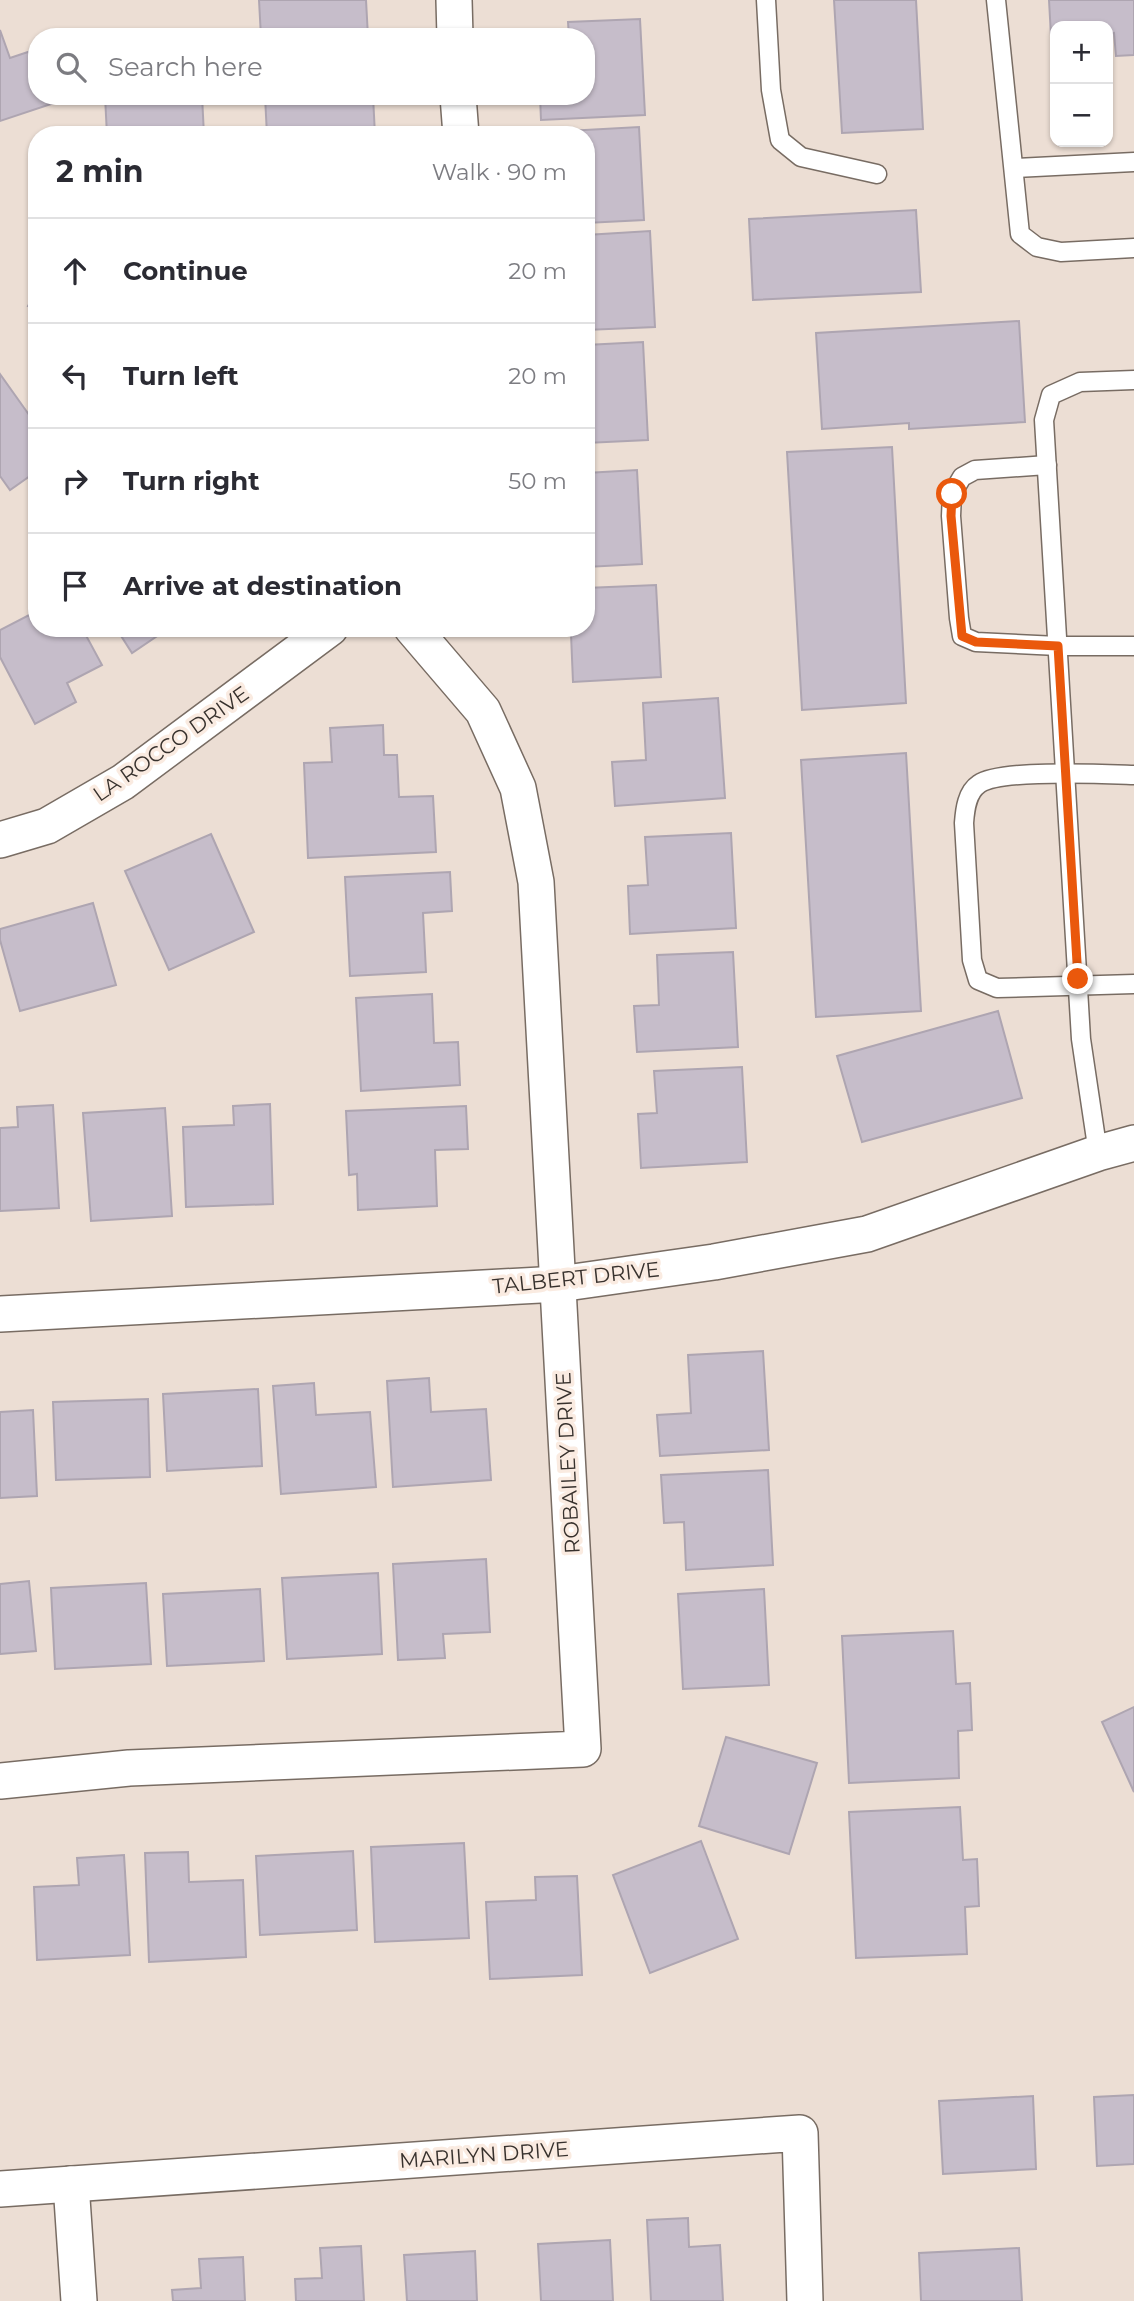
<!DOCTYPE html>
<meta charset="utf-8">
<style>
body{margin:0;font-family:Montserrat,sans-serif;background:#f7f7f7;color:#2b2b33}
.controls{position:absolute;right:21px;top:21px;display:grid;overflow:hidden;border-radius:14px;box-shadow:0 2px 5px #0004}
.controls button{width:63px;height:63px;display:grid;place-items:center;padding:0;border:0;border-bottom:2px solid #e1e1e2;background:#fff;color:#2b2b33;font:35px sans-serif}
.stop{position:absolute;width:21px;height:21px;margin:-16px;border:5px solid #ea580c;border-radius:50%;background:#fff}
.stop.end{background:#ea580c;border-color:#fff;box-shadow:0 2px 7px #0008}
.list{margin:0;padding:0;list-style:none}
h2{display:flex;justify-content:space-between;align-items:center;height:91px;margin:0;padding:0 28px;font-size:30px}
h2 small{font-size:23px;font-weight:400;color:#7c7c81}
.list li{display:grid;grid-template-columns:46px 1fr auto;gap:21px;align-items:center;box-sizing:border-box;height:105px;padding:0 28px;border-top:2px solid #e1e1e2}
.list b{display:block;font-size:26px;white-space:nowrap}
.list em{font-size:23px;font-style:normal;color:#7c7c81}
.icon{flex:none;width:38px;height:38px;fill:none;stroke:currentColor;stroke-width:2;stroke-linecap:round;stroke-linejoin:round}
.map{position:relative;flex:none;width:1134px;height:2301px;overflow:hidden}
.search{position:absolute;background:#fff;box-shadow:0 2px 5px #0004;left:28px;top:28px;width:567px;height:77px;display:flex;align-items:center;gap:18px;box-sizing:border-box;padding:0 24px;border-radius:28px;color:#7c7c81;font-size:26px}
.panel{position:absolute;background:#fff;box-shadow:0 2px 5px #0004;left:28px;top:126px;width:567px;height:511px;border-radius:28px}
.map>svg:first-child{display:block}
</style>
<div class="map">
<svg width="1134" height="2301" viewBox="0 0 1134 2301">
<rect width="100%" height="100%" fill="#ecded4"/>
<g fill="#c6bdca" stroke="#aea5b1" stroke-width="2">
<path d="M259 0H366L368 37H261Z"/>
<path d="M834 0H916L923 129 842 133Z"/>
<path d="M1049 0H1134V55L1116 56 1114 33 1108 34V26H1055V36H1051Z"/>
<path d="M640 19 645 115 541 120 540 96H586V37H569L568 22Z"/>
<path d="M0 30 10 58 37 49V96L69 98 0 121Z"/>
<path d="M105 96H202L204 135H107Z"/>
<path d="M265 96H373L375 135H267Z"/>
<path d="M639 127 644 220 586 223V135H549V132Z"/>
<path d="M916 210 921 292 753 300 749 219Z"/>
<path d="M650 231 655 327 586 330V235Z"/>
<path d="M37 290V311L28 306Z"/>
<path d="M1019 321 1025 422 909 429V423L822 429 816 333Z"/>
<path d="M643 342 648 440 586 443V345Z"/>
<path d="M0 374 37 426V471L10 490 0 476Z"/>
<path d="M892 447 906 703 802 710 787 452Z"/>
<path d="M637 470 642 564 586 567V473Z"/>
<path d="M656 585 661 677 573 682 571 634 550 635 549 628H586V588Z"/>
<path d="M37 611V628H82L102 665 67 683 76 702 35 724 0 657V630Z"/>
<path d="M116 628H169L132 653Z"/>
<path d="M718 698 725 798 615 806 612 762 646 760 643 703Z"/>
<path d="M383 725 384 755H397L399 797 433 796 436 852 308 858 304 763 332 762 330 728Z"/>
<path d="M906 753 921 1011 816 1017 801 760Z"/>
<path d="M731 833 736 928 630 934 628 886 648 885 645 837Z"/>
<path d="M211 834 254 932 169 970 125 871Z"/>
<path d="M450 872 452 911 423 913 426 972 350 976 345 877Z"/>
<path d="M93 903 116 985 20 1011 0 940V929Z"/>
<path d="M733 952 738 1047 637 1052 634 1006 659 1005 657 955Z"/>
<path d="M432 994 434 1043 458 1042 460 1085 361 1091 356 998Z"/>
<path d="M998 1011 1022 1098 862 1142 837 1056Z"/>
<path d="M742 1067 747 1162 641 1168 638 1114 657 1113 654 1071Z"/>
<path d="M270 1104 273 1204 186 1207 183 1127 234 1125 233 1106Z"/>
<path d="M53 1105 59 1208 0 1211V1128L18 1127 17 1107Z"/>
<path d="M466 1106 468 1149 435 1150 437 1206 358 1210 357 1174 349 1175 346 1111Z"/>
<path d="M165 1108 172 1216 91 1221 83 1113Z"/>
<path d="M763 1351 769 1450 660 1456 657 1415 691 1413 688 1355Z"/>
<path d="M429 1378 431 1412 486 1409 491 1480 393 1487 387 1381Z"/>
<path d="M314 1383 316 1415 370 1412 376 1487 281 1494 273 1386Z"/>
<path d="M258 1389 262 1466 167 1471 163 1394Z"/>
<path d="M148 1399 150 1477 56 1480 53 1402Z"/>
<path d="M33 1410 37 1496 0 1498V1412Z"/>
<path d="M768 1470 773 1565 686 1570 684 1522 664 1523 661 1475Z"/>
<path d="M486 1559 490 1632 443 1634 445 1658 398 1660 393 1564Z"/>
<path d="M378 1573 382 1654 287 1659 282 1578Z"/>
<path d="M29 1581 36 1651 0 1654V1584Z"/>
<path d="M146 1583 151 1664 55 1669 51 1588Z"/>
<path d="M260 1589 264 1661 167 1666 163 1594Z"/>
<path d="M764 1589 769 1685 683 1689 678 1594Z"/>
<path d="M953 1631 956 1684 970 1683 972 1730 958 1731 959 1778 849 1783 842 1636Z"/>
<path d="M1134 1707V1792L1102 1722Z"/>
<path d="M726 1737 817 1763 789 1854 699 1826Z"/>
<path d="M960 1807 963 1860 977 1859 979 1906 965 1907 967 1954 856 1958 849 1812Z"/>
<path d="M701 1841 738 1939 650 1973 613 1875Z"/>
<path d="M464 1843 469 1938 375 1942 371 1847Z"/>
<path d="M353 1851 357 1930 260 1935 256 1856Z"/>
<path d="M188 1852 189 1882 243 1880 246 1957 149 1962 145 1853Z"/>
<path d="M124 1855 130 1955 37 1960 34 1887 79 1885 77 1858Z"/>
<path d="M577 1876 582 1975 490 1979 486 1902 536 1900 535 1877Z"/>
<path d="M1134 2095V2164L1097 2166 1094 2097Z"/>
<path d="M1033 2096 1036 2169 943 2174 939 2101Z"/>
<path d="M688 2218 689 2247 720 2245 723 2301H651L647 2220Z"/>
<path d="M610 2240 613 2301H541L538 2244Z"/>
<path d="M361 2246 364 2301H296L295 2279 322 2278 320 2248Z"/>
<path d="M1019 2248 1022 2301H921L919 2253Z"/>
<path d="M475 2251 477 2301H407L404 2255Z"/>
<path d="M243 2257 245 2301H173L172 2290 201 2288 199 2259Z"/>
</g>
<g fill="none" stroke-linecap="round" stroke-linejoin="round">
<defs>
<g id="service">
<path d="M766 0 771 90 780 140 801 157 877 174"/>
<path d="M996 0 1020 234 1037 247 1061 252 1134 248"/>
<path d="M1015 168 1134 162"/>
<path d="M1047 465 975 470 962 477 952 494 951 516 959 618 962 636 976 642 1058 646H1134"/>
<path d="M1134 775C1104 774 1000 769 979 784 967 792 965 809 964 823L972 960 978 980 997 988 1134 984"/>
<path d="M1098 1153 1081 1039 1044 420 1051 395 1080 382 1134 380"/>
</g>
<g id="minor">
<path d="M454 0 455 37"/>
<path d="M458 96 461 135"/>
<path d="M0 840 47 826 123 782 330 628"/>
<path d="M0 1314 559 1284 714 1262 867 1234 1098 1153 1134 1143"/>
<path d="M0 1781 129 1768 583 1749 536 882 518 788 483 711 412 628"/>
<path d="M71 2184 79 2301"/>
<path d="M0 2189 800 2133 805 2301"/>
</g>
</defs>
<use href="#service" stroke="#786c63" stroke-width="21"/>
<use href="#minor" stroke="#786c63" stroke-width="38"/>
<use href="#service" stroke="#fff" stroke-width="18"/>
<use href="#minor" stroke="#fff" stroke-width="35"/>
</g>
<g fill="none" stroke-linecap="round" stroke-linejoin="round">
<path stroke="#ea580c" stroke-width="9" d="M952 494 951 516 962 636 976 642 1058 646 1078 979"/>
</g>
<g text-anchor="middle" stroke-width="7" stroke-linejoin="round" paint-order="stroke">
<g font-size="21" fill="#37312d" stroke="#faebe1">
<text transform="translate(171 744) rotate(-35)" y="7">LA ROCCO DRIVE</text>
<text transform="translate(576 1278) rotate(-6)" y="7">TALBERT DRIVE</text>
<text transform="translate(568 1463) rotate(-93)" y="7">ROBAILEY DRIVE</text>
<text transform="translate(484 2155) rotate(-4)" y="7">MARILYN DRIVE</text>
</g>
</g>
</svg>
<div class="controls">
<button>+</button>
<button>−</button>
</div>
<div class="stop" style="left:952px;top:494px"></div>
<div class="stop end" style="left:1078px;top:979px"></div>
<div class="search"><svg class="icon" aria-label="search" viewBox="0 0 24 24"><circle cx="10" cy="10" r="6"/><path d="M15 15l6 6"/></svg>Search here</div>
<section class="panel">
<h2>2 min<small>Walk · 90 m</small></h2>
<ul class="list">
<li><svg class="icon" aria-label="ahead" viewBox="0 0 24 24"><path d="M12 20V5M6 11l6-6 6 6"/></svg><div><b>Continue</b></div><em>20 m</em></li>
<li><svg class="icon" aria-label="left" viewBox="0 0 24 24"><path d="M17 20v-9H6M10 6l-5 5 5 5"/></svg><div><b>Turn left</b></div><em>20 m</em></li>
<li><svg class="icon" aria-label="right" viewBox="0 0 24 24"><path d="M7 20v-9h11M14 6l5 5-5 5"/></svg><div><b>Turn right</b></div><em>50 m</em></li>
<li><svg class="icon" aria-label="arrive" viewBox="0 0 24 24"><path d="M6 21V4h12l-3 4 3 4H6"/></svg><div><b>Arrive at destination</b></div></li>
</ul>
</section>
</div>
